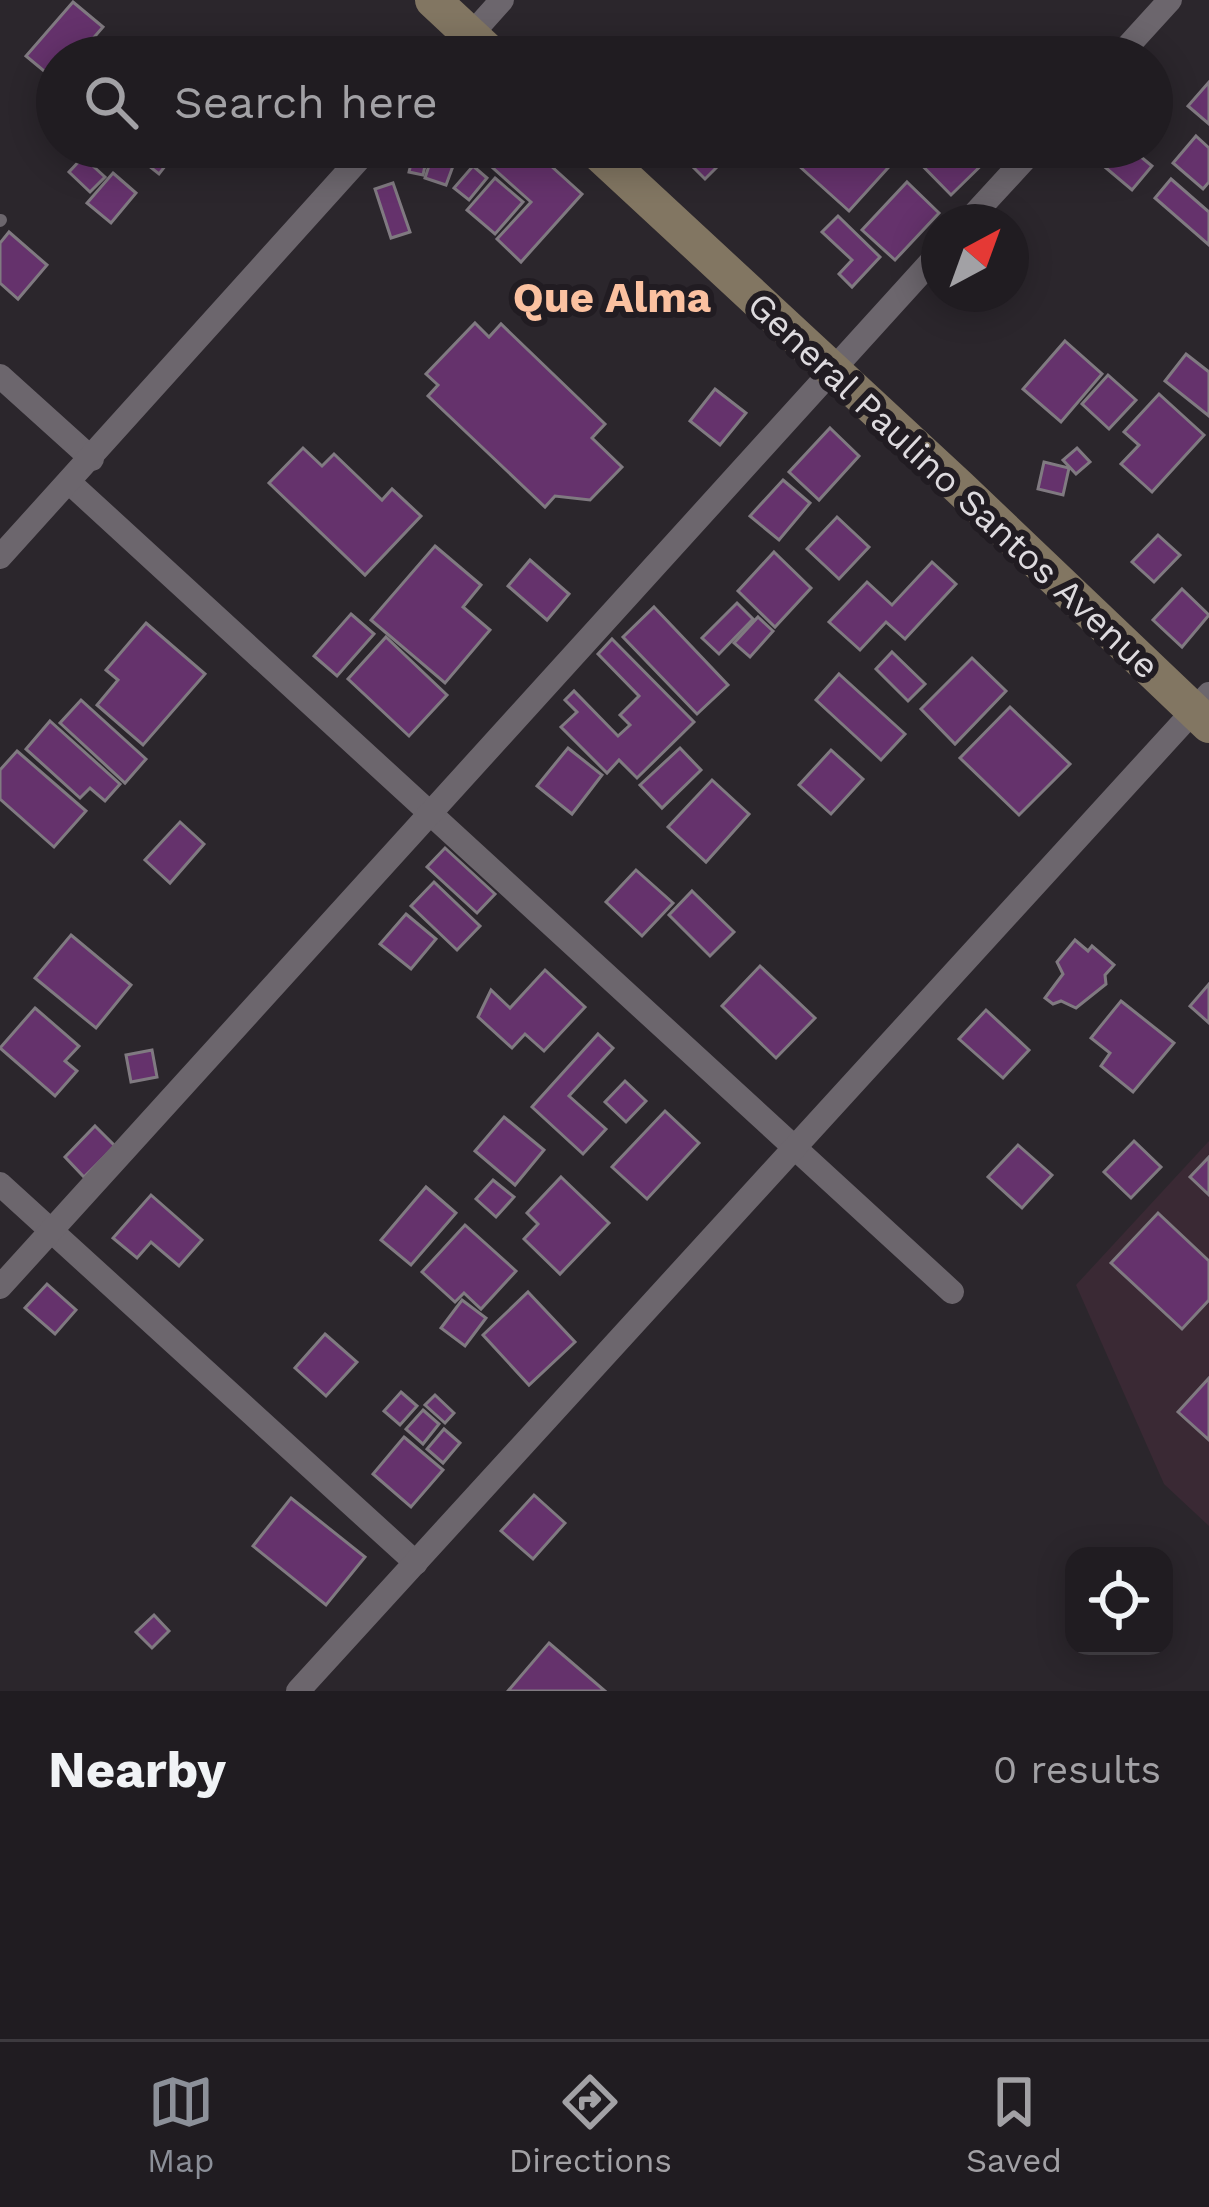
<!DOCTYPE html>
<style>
body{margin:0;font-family:"Work Sans",sans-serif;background:#2d292e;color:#f1f3f6}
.controls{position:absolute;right:36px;bottom:36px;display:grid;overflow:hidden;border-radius:24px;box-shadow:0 6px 30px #0003}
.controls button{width:108px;height:108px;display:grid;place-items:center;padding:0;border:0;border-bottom:3px solid #3d3a3f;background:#201c21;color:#f1f3f6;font:60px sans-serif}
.compass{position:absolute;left:921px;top:204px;width:108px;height:108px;border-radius:50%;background:#201c21;box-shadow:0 6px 30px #0003;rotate:41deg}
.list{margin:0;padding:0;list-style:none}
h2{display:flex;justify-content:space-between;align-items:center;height:156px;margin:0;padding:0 48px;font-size:51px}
h2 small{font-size:39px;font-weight:400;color:#a2a1a5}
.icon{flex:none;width:66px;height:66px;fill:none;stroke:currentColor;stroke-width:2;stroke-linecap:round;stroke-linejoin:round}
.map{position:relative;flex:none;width:1209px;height:1691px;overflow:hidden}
.search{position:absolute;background:#201c21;box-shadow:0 6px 30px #0003;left:36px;right:36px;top:36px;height:132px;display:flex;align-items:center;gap:30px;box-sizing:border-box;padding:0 42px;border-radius:66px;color:#a2a1a5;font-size:45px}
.sheet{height:348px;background:#201c21}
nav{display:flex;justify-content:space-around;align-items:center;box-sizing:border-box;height:168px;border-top:3px solid #3d3a3f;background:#201c21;font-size:33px;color:#a2a1a5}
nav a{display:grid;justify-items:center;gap:6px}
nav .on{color:#8c9099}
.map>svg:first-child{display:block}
</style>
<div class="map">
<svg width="1209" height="1691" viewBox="0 0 1209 1691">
<rect width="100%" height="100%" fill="#2b262c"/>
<path fill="#3a2934" d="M1209 1141V1526L1164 1484 1076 1285Z"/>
<g fill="#65326c" stroke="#807a81" stroke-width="3">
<path d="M73 2 103 27 77 57H57L56 81 26 56Z"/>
<path d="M1209 82V124L1188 106Z"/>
<path d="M1196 136 1209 148V182L1203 189 1173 163Z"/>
<path d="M125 147H180L159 174Z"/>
<path d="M415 147H429L423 175 409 172Z"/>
<path d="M435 147H460L446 185 425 178Z"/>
<path d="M477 147H530L582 194 521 262 497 239 531 202 474 151Z"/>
<path d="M700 147H719L728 156 705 179 686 160Z"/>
<path d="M816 147H883L896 159 849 211 799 166Z"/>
<path d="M915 147H1000L951 195 909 152Z"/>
<path d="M1091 147H1129L1152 166 1132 190 1087 152Z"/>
<path d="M83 157 105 177 90 192 69 172Z"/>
<path d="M473 166 487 178 469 200 454 188Z"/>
<path d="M113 173 136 193 111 223 87 203Z"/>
<path d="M495 178 523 202 495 234 467 210Z"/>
<path d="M1171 179 1209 212V245L1155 198Z"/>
<path d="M907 182 939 213 895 260 862 230Z"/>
<path d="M393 183 410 232 391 238 375 189Z"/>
<path d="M838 216 880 257 852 287 839 274 852 260 822 232Z"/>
<path d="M9 232 47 265 18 299 0 283V243Z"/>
<path d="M475 323 489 337 501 324 605 424 592 438 622 467 590 500 555 496 545 507 428 396 438 385 426 374Z"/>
<path d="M1065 341 1102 374 1061 422 1023 389Z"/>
<path d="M1186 354 1209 372V416L1165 381Z"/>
<path d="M1108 375 1136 400 1109 429 1082 404Z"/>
<path d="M715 389 746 413 720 445 690 421Z"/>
<path d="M1159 394 1204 435 1152 492 1121 464 1139 445 1124 432Z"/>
<path d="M830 428 859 456 819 500 789 472Z"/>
<path d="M303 448 322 466 334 454 382 500 392 489 421 516 365 575 269 483Z"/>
<path d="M1077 448 1090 462 1076 474 1063 460Z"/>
<path d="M1044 462 1069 468 1063 495 1038 489Z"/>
<path d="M783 480 810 503 779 540 750 516Z"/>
<path d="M837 517 869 547 839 579 807 549Z"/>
<path d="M1158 535 1180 555 1154 582 1132 562Z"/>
<path d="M435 546 481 585 463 607 490 630 445 683 371 620Z"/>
<path d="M774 552 811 588 775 627 738 591Z"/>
<path d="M530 560 569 594 547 620 508 586Z"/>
<path d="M932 562 956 584 905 639 886 622 860 650 829 622 867 582 892 605Z"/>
<path d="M1182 589 1209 615 1182 647 1153 620Z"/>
<path d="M737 603 753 619 719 654 702 638Z"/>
<path d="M654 607 728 685 697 714 623 637Z"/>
<path d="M351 614 374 634 337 676 314 656Z"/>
<path d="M758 617 773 631 750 657 734 643Z"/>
<path d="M146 623 205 674 143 745 97 705 118 680 106 670Z"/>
<path d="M386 637 447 695 409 736 348 679Z"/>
<path d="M612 639 694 722 637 778 619 760 607 773 561 727 577 712 565 700 574 691 618 736 630 725 620 715 639 696 598 654Z"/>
<path d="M892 652 925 684 908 701 876 669Z"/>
<path d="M972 658 1006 691 955 744 921 709Z"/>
<path d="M839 674 905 734 881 760 816 700Z"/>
<path d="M81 700 146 759 125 783 60 723Z"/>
<path d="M1010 707 1070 764 1019 815 960 758Z"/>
<path d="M50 721 120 784 105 801 90 788 80 798 26 749Z"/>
<path d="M568 748 602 775 572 814 537 786Z"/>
<path d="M680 748 701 770 662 808 640 785Z"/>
<path d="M831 750 863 779 831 814 799 785Z"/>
<path d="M17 751 86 811 54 847 0 799V770Z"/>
<path d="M712 780 749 814 706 862 668 827Z"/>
<path d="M180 822 204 844 170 883 145 860Z"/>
<path d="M445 848 495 894 477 913 427 867Z"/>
<path d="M636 870 673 903 642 936 606 902Z"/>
<path d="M434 882 480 926 457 950 411 906Z"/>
<path d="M692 891 734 932 710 956 669 915Z"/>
<path d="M406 914 436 939 411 969 380 944Z"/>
<path d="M71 935 131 985 96 1028 35 978Z"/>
<path d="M1075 940 1088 951 1092 946 1114 965 1105 975 1106 984 1076 1008 1061 1001 1053 1004 1045 998 1063 974 1057 962Z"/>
<path d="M760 966 815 1018 776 1058 722 1006Z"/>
<path d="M545 970 585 1007 544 1051 525 1034 512 1048 478 1017 491 990 510 1008Z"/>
<path d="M1209 984V1023L1190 1006Z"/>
<path d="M1121 1001 1174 1043 1133 1092 1101 1066 1110 1053 1091 1038Z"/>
<path d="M35 1008 79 1046 65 1061 77 1071 55 1096 0 1048Z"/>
<path d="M986 1010 1029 1050 1003 1078 959 1039Z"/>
<path d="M598 1034 613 1048 569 1096 606 1129 583 1154 532 1107Z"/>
<path d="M152 1050 157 1077 131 1082 126 1055Z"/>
<path d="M625 1081 646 1101 626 1122 605 1102Z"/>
<path d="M665 1111 699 1143 647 1199 612 1167Z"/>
<path d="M504 1117 544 1150 515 1185 475 1151Z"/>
<path d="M95 1126 115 1146 84 1177 65 1157Z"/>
<path d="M1134 1141 1161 1167 1131 1198 1104 1172Z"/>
<path d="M1018 1145 1052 1175 1022 1208 988 1177Z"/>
<path d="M1209 1157V1195L1190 1177Z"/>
<path d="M561 1177 609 1223 560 1274 524 1239 538 1224 527 1213Z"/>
<path d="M493 1180 514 1197 496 1217 476 1199Z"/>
<path d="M426 1187 456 1213 411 1265 381 1240Z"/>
<path d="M151 1195 202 1240 179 1266 151 1242 137 1258 113 1238Z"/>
<path d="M1158 1213 1209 1261V1300L1182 1329 1111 1263Z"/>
<path d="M465 1225 516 1271 481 1309 464 1293 455 1302 422 1272Z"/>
<path d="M47 1284 76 1310 55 1334 25 1308Z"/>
<path d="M528 1292 575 1342 529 1385 483 1335Z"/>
<path d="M462 1300 486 1318 465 1346 441 1328Z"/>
<path d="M325 1334 357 1362 326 1396 295 1368Z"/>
<path d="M1209 1378V1440L1178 1412Z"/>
<path d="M401 1392 417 1406 400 1425 384 1411Z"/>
<path d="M435 1395 454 1413 445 1423 425 1405Z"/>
<path d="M423 1410 439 1424 423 1444 406 1429Z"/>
<path d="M444 1429 460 1443 443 1463 427 1449Z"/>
<path d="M404 1437 443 1470 411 1507 373 1474Z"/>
<path d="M534 1495 565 1523 533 1559 501 1531Z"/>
<path d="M291 1498 365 1557 326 1605 253 1546Z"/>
<path d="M154 1615 169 1631 152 1648 136 1632Z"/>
<path d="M549 1643 605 1691H508Z"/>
</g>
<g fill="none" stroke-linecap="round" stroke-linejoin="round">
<path stroke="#6c666d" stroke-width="12" d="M0 221 1 220"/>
<g stroke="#6c666d" stroke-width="24">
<path d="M451 57 502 0"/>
<path d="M1118 57 1170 0"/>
<path d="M967 222 1036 147"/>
<path d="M0 376 92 459"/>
<path d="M70 483 952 1292"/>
<path d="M0 557 370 147"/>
<path d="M0 1184 416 1563"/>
<path d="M0 1287 939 253"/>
<path d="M298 1691 1209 694"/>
</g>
<g stroke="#827662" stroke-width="36">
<path d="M433 0 494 57"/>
<path d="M592 147 959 487 1209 725"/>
</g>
</g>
<g text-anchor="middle" stroke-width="12" stroke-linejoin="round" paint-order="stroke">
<g font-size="36" fill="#dddade" stroke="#211c22">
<text transform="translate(954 485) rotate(43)" y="13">General Paulino Santos Avenue</text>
</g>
<g font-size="42" font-weight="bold" fill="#fbc1a0" stroke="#211c22">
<text x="612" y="312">Que Alma</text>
</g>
</g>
</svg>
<div class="controls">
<button><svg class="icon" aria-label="locate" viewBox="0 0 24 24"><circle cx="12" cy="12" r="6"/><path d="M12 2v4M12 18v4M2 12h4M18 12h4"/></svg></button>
</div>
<svg class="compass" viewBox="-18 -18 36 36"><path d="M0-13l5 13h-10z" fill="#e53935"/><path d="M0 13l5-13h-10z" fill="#a2a1a5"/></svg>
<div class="search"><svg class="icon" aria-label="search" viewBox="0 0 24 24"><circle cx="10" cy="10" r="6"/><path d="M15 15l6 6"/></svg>Search here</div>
</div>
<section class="sheet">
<h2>Nearby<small>0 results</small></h2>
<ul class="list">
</ul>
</section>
<nav>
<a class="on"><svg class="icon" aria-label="map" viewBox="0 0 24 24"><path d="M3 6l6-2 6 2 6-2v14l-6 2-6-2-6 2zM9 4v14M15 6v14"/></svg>Map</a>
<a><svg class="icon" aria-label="directions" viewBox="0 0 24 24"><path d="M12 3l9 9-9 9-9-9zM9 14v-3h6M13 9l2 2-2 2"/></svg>Directions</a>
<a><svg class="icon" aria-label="saved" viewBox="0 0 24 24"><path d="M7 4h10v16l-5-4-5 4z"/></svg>Saved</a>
</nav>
